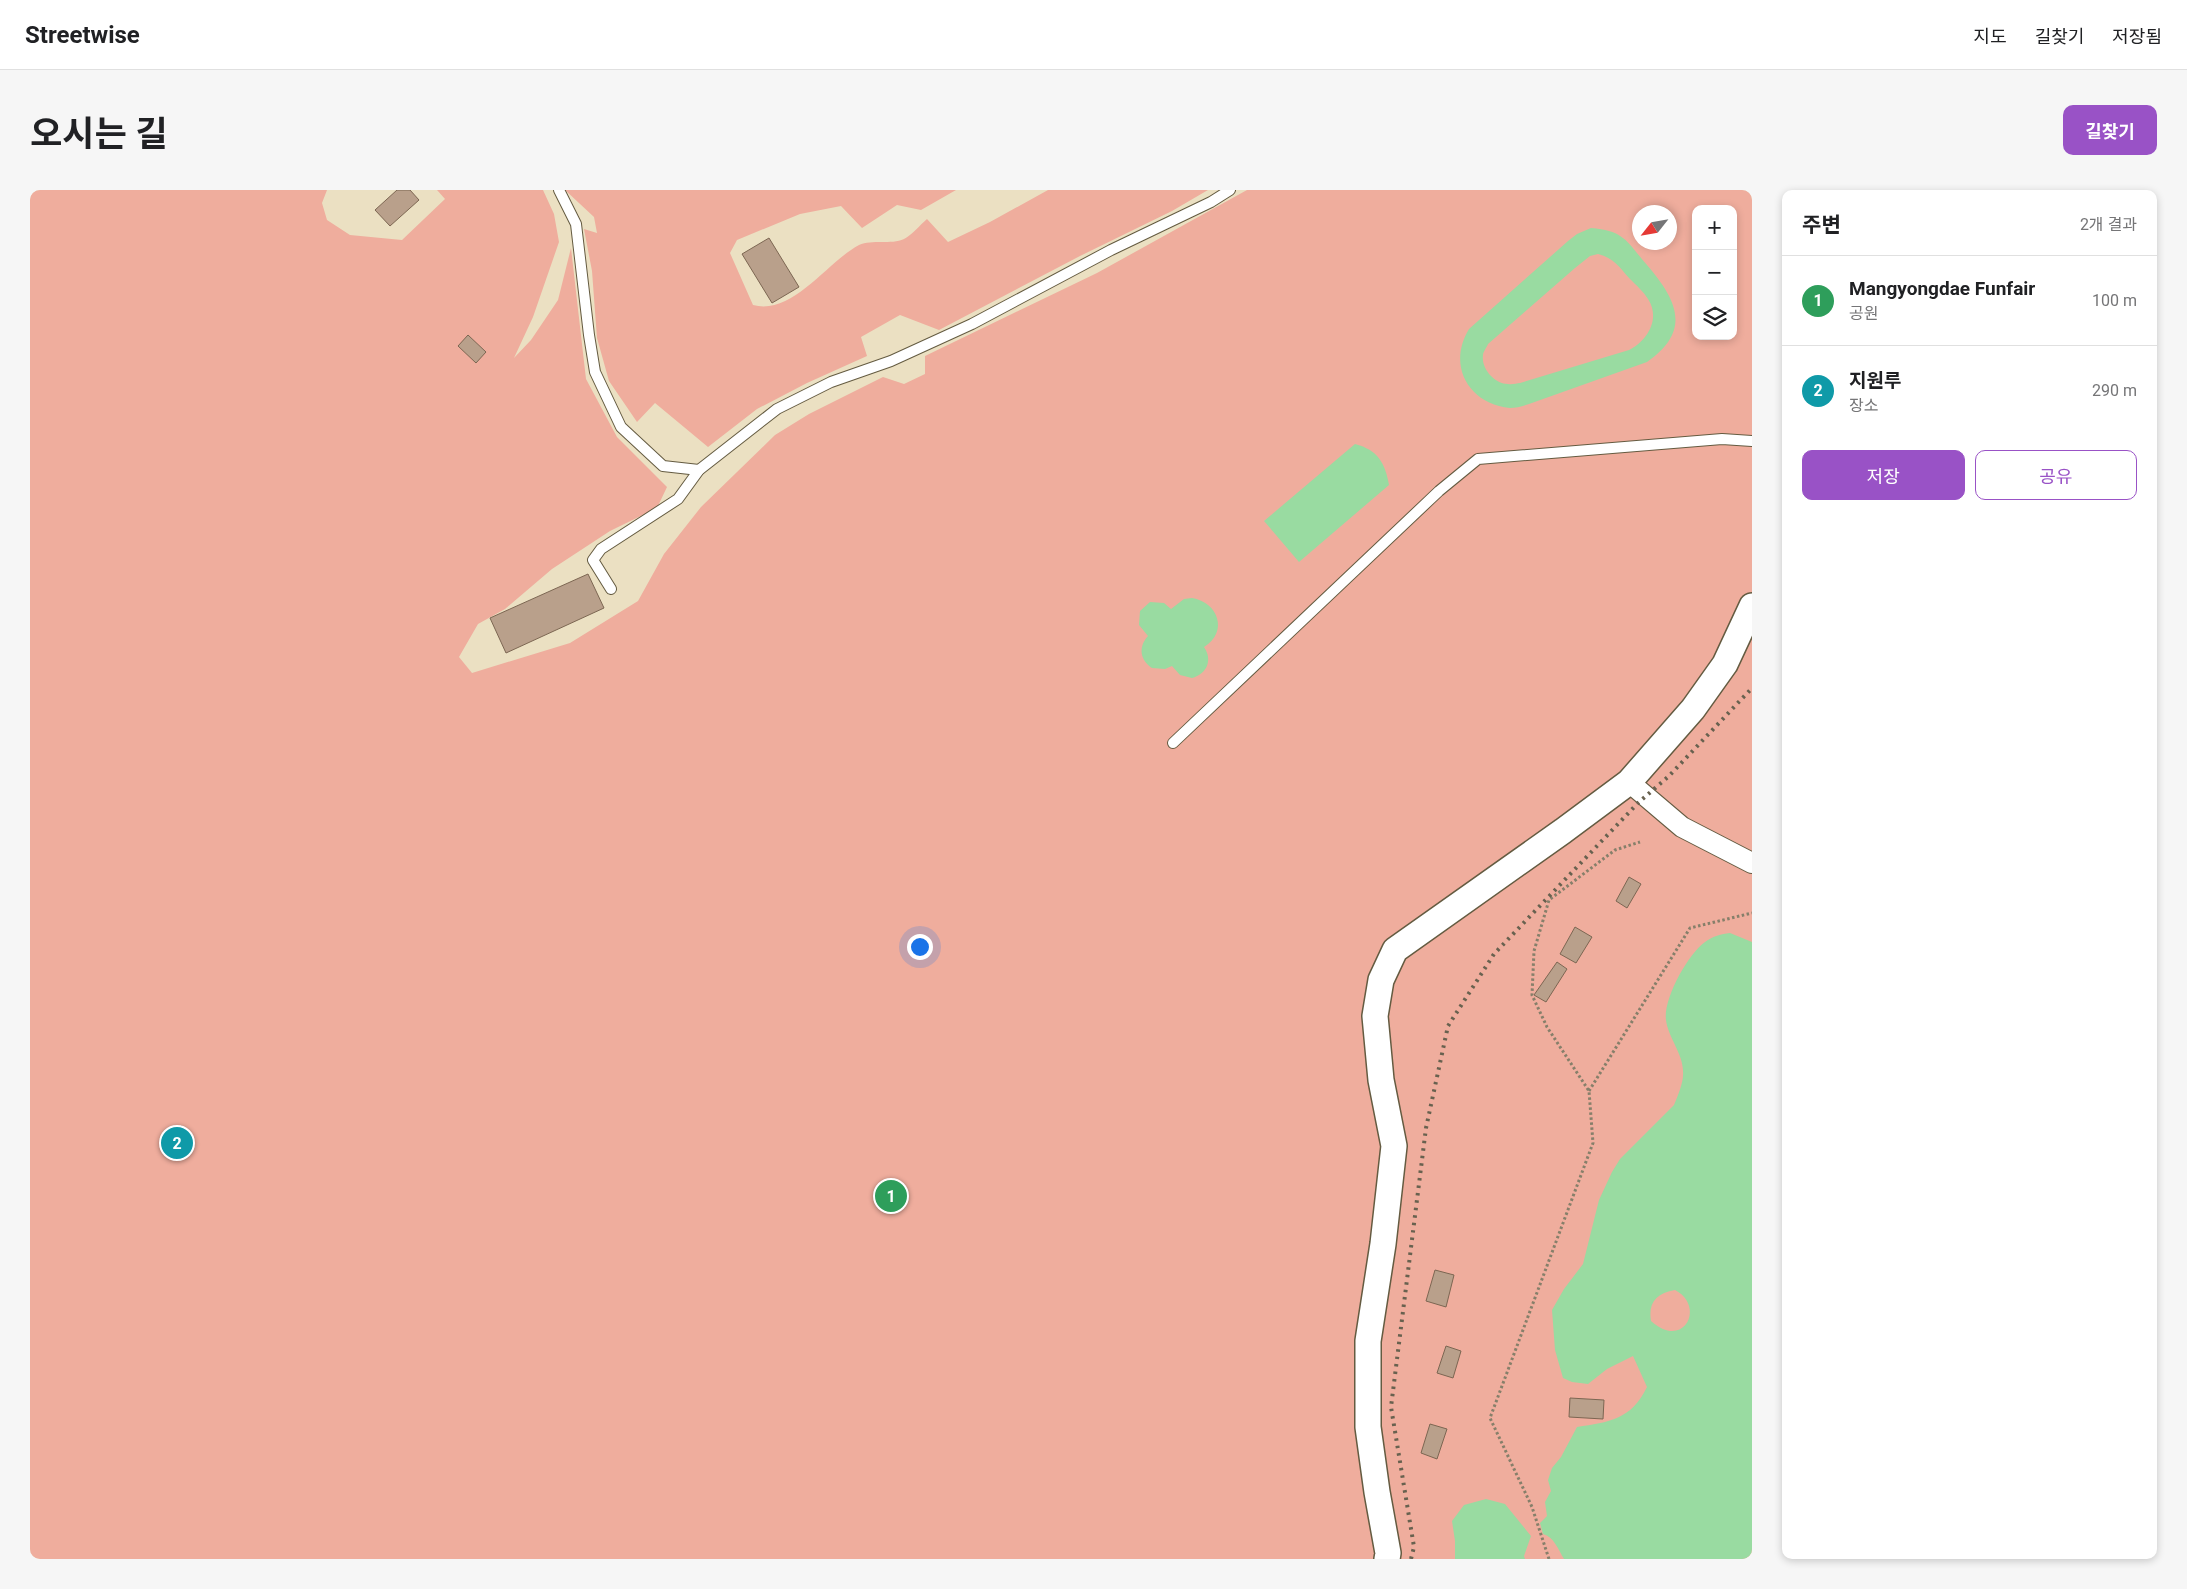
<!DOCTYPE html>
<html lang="ko">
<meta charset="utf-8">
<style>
body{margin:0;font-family:Roboto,"Noto Sans KR",sans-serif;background:#f6f6f6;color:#202124}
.controls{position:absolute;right:15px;top:15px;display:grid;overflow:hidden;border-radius:10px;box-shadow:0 2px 8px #0003}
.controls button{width:45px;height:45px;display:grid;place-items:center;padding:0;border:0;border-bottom:1px solid #e0e0e0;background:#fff;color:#202124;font:25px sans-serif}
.compass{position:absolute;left:1602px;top:15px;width:45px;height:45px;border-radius:50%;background:#fff;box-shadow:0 2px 8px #0003;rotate:239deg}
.you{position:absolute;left:889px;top:756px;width:18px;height:18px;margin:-12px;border:4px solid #fff;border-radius:50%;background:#1a73e8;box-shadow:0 0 0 8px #1a73e833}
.badge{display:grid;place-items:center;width:32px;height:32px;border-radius:50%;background:#9952c6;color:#fff;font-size:16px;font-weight:700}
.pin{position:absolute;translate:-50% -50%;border:2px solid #fff;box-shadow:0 1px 5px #0006}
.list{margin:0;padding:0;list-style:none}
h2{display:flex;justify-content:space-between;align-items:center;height:65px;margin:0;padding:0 20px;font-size:21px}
h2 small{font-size:16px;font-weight:400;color:#757577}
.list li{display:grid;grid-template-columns:32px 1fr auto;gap:15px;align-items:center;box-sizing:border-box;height:90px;padding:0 20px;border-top:1px solid #e0e0e0}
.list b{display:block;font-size:19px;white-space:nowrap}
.list p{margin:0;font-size:16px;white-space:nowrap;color:#757577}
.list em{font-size:16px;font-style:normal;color:#757577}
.actions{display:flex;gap:10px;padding:15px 20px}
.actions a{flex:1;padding:11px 0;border:1px solid #9952c6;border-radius:10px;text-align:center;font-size:18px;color:#9952c6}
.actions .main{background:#9952c6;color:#fff}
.icon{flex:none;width:28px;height:28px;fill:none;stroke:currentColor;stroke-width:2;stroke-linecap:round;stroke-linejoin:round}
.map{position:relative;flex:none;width:1722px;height:1369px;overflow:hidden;border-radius:10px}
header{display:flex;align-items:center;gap:30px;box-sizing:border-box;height:70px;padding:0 25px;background:#fff;border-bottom:1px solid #e0e0e0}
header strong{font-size:24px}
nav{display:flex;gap:28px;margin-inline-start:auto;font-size:18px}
.intro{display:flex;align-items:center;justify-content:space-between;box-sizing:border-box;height:120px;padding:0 30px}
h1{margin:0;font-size:35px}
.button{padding:12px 22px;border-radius:10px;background:#9952c6;color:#fff;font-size:18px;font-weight:700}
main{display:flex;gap:30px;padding:0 30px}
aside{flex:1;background:#fff;border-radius:10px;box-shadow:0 2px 8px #0003}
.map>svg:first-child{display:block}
</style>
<header>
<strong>Streetwise</strong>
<nav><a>지도</a><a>길찾기</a><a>저장됨</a></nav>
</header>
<div class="intro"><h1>오시는 길</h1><a class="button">길찾기</a></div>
<main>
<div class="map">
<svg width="1722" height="1369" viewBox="0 0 1722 1369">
<rect width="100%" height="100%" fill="#ebe0c2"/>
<g fill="#efad9d" fill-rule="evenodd">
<path d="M0 0H297L292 13 297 30 320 45 372 50 415 9 407 0H513L524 24 529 52 503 127 484 168 501 150 528 110 541 58 556 189 587 247 637 297 627 318 580 341 522 379 475 419 448 434 429 467 442 483 540 453 608 411 634 364 671 317 745 245 779 224 853 187 874 194 895 184V166L1067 83 1217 0H1722V1369H0ZM1666 19H1703V146H1666ZM1610 22H1640V52H1610Z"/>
<path d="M535 0H926L891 20 867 15 832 38 811 16 770 24 707 50 700 63 723 115C762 126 797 72 829 55 842 49 861 55 874 49 882 45 890 35 897 29L918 52 960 32 1018 0H1178L1142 21 1050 66 909 140 870 125 831 147 837 166 777 193 727 219 678 257 625 213 607 232 579 191 567 148 562 81 554 39 567 43 564 27Z"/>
</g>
<g fill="#99dba1" fill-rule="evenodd">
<path d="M1561 38C1595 41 1596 51 1617 75 1646 109 1663 140 1617 172L1499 214C1493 216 1486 218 1480 218 1438 214 1417 175 1439 139L1538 51 1547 44ZM1568 64C1584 68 1589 77 1600 89 1606 95 1614 102 1618 109 1631 129 1617 151 1599 160L1490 193C1487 193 1482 195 1478 194 1465 194 1451 179 1453 165 1453 162 1457 157 1458 154L1545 78 1560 66Z"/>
<path d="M1325 254C1348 260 1355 273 1359 295L1269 372 1234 331Z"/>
<path d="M1162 408C1188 412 1199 442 1174 457 1183 470 1177 484 1162 488L1150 485 1142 476 1135 479 1122 478C1110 470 1108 457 1118 446L1109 435 1110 421 1120 412 1134 413 1141 419 1154 409Z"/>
<path d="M1700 743 1722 752V1369H1534C1528 1359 1524 1347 1513 1344L1510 1333 1517 1326 1515 1312 1521 1301 1518 1290 1522 1278 1531 1267 1547 1237C1579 1232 1601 1230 1617 1197L1603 1166 1577 1179 1558 1194 1542 1192 1533 1188 1525 1160 1522 1120 1534 1099 1553 1074 1569 1010 1582 982 1590 969 1644 915C1648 905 1654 892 1653 881 1653 864 1638 847 1636 830 1633 809 1658 764 1675 752 1683 746 1691 744 1700 743ZM1645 1100C1676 1116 1654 1161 1621 1131 1618 1113 1626 1103 1645 1100Z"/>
<path d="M1456 1309 1475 1314 1501 1346 1494 1366 1495 1369H1425V1351L1422 1331 1434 1315Z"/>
</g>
<g fill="#b9a08b" stroke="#7c6652">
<path d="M367 0H380L389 10 360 36 345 20Z"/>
<path d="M739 48 769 97 742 113 712 64Z"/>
<path d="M438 145 456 162 446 173 428 156Z"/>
<path d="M558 384 574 418 476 463 460 428Z"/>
<path d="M1599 687 1611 694 1597 718 1586 711Z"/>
<path d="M1545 737 1562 747 1546 773 1530 764Z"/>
<path d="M1527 772 1537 779 1516 812 1504 805Z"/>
<path d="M152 936 164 956 143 969 130 949Z"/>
<path d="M1405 1080 1424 1085 1416 1117 1396 1111Z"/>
<path d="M1416 1156 1431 1161 1423 1188 1407 1183Z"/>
<path d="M1540 1208 1574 1210 1573 1229 1539 1227Z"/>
<path d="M1400 1234 1417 1239 1407 1269 1391 1263Z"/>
</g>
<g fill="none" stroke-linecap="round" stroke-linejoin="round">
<defs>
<g id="service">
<path d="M529 0 546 34 559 145 565 182 591 237 633 276 669 280"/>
<path d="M581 399 563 370 571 359 648 309 669 280 747 219 801 192 861 171 942 134 1081 60 1181 12 1200 0"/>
<path d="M1143 553 1409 301 1448 269 1692 249 1722 251"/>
</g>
<path id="minor" d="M1599 592 1652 637 1722 673"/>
<path id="tertiary" d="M1357 1369 1358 1363 1347 1302 1338 1237V1151L1353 1054 1364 956 1351 890 1345 826 1351 790 1365 760 1533 641 1599 592 1663 519 1695 474 1722 416"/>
</defs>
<use href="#service" stroke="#645b41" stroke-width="12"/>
<use href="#minor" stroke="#645b41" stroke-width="22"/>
<use href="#tertiary" stroke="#645b41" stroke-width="28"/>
<g stroke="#867f6a" stroke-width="3" stroke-dasharray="2.5 2.5" stroke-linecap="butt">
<path d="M1559 901 1660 738 1722 723"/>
<path d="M1519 1369 1502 1317 1460 1228 1563 953 1559 901 1517 837 1502 805 1504 761 1519 710 1585 660 1610 652"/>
</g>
<use href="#service" stroke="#fff" stroke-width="10"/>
<use href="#minor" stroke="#fff" stroke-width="20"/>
<use href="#tertiary" stroke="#fff" stroke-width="25"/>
<path stroke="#68614f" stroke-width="4" stroke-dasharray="2.5 5" stroke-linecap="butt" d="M1381 1369 1384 1357 1361 1217 1396 938 1418 836 1464 764 1608 613 1639 586 1722 498"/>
</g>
</svg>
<div class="controls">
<button>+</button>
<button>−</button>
<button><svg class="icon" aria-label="layers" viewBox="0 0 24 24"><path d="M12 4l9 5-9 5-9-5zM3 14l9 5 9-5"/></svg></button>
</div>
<svg class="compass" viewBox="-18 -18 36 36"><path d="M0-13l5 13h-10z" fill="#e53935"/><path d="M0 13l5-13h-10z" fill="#757577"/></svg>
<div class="you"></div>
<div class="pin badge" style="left:861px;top:1006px;background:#2e9e5b">1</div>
<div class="pin badge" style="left:147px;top:953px;background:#0f9aa8">2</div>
</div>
<aside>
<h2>주변<small>2개 결과</small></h2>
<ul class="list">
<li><span class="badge" style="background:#2e9e5b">1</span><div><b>Mangyongdae Funfair</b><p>공원</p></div><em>100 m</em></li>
<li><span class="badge" style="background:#0f9aa8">2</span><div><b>지원루</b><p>장소</p></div><em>290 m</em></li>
</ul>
<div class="actions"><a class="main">저장</a><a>공유</a></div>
</aside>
</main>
